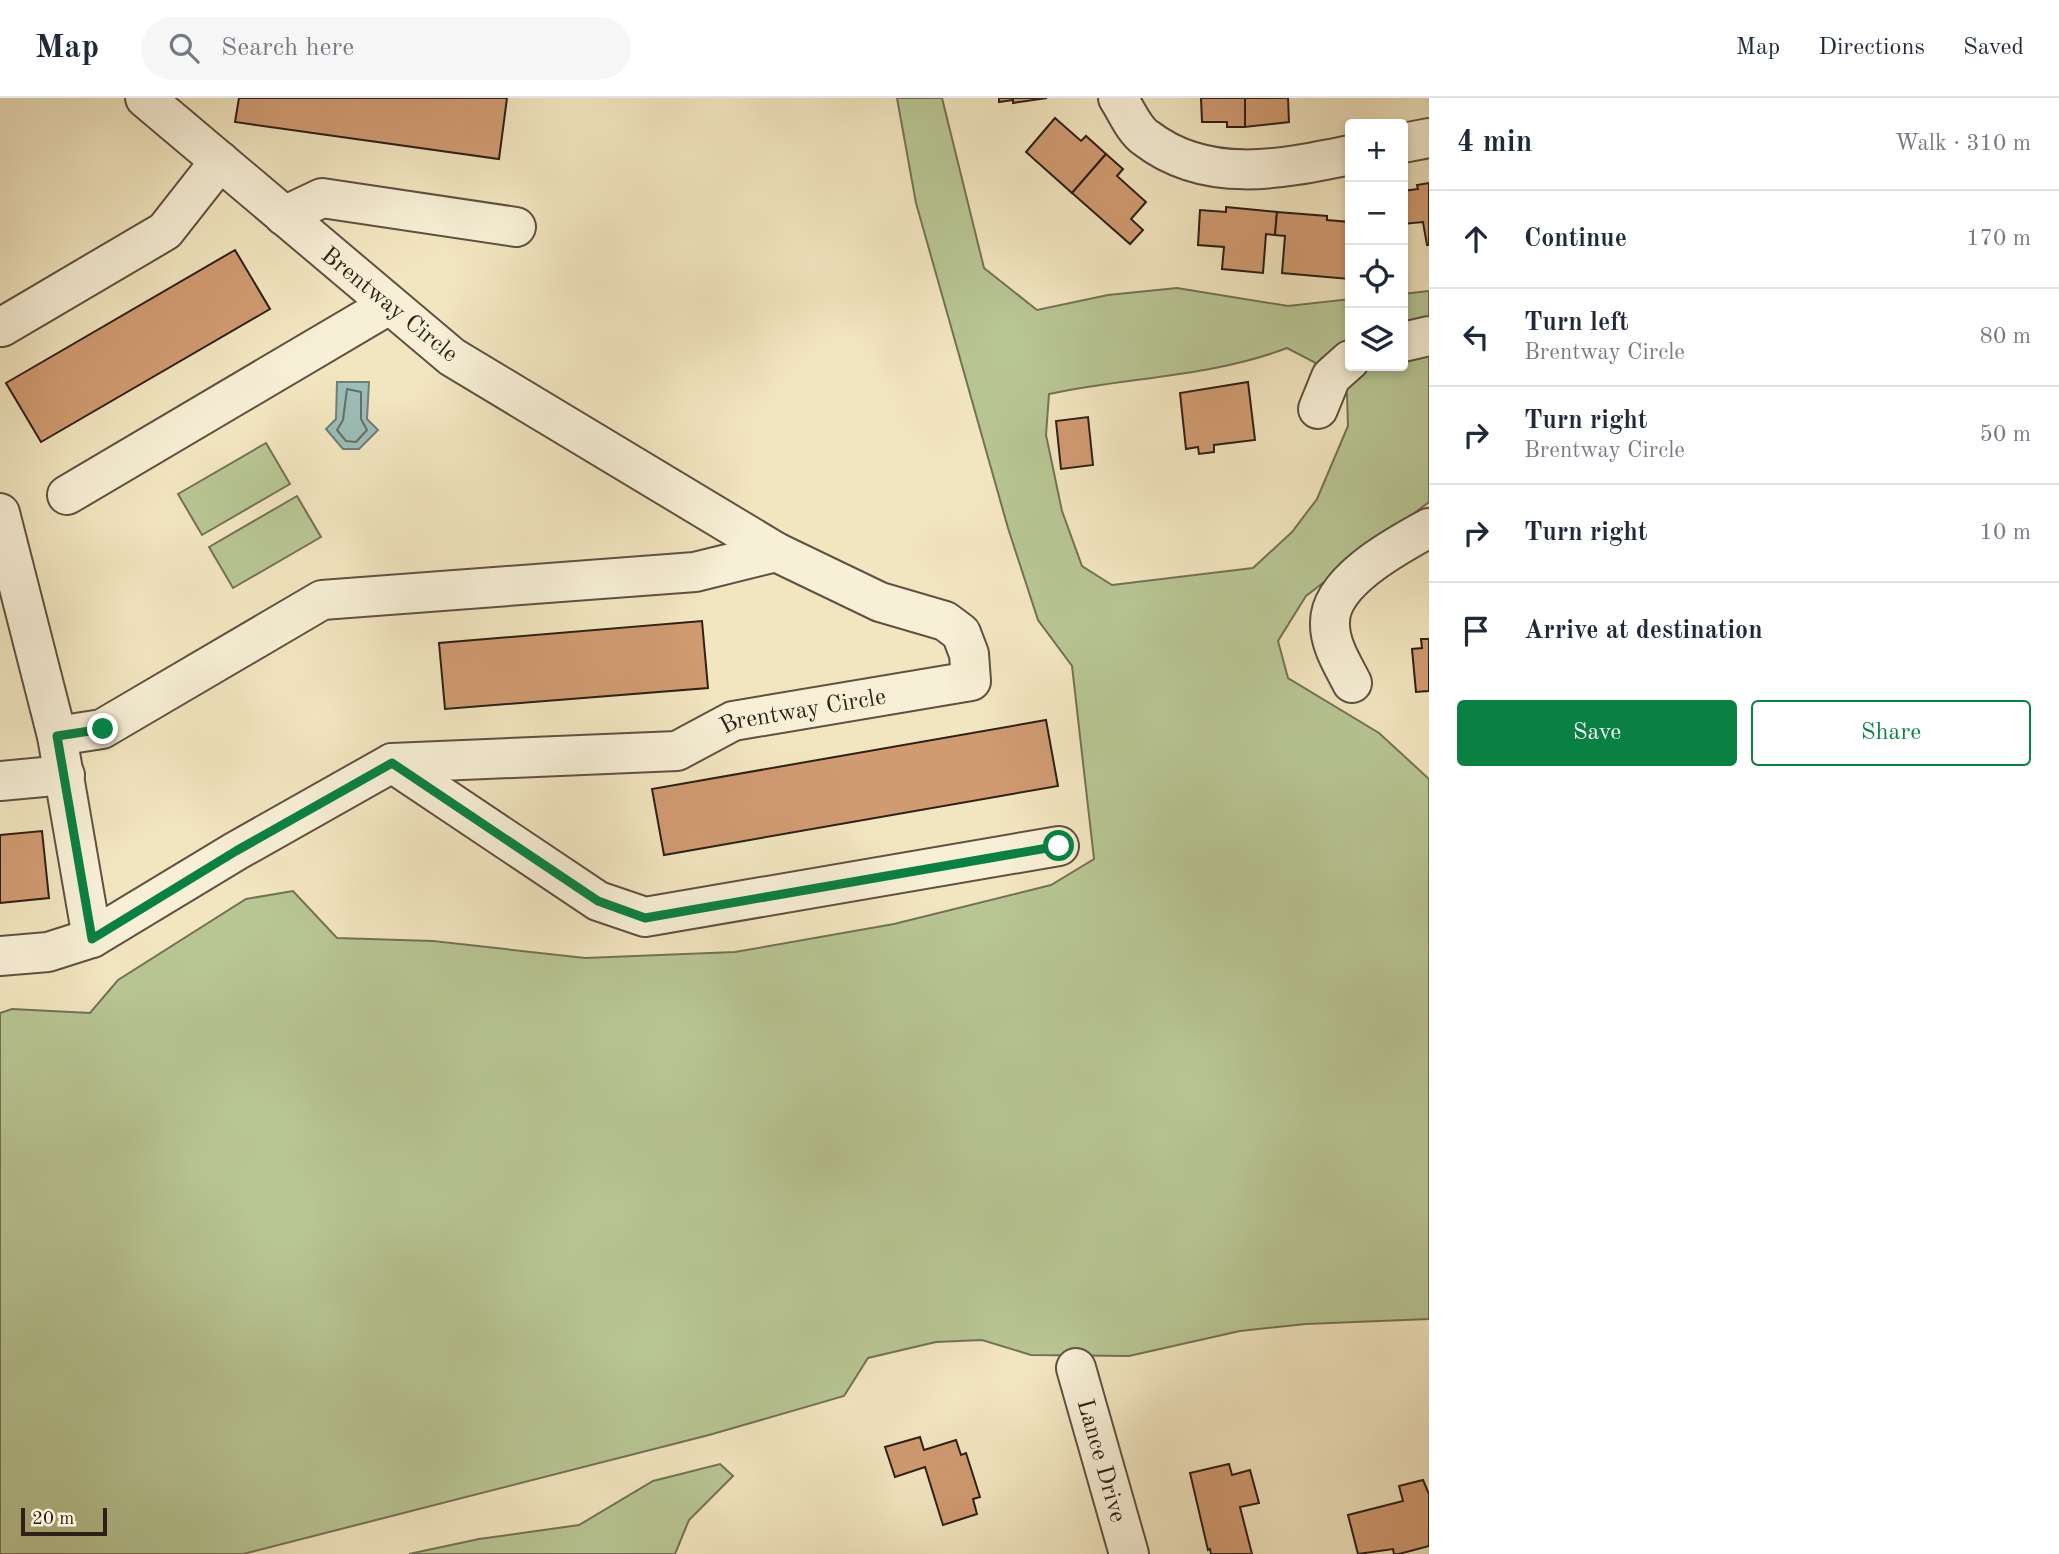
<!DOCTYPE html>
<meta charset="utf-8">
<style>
body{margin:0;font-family:"Old Standard TT",serif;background:#f6f6f7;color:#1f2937}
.controls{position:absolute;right:21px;top:21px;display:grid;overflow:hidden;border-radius:7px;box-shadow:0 4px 10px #0003}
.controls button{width:63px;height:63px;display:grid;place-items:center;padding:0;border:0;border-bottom:2px solid #e0e1e3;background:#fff;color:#1f2937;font:35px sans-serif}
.scale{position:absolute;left:21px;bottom:18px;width:86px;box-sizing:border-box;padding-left:7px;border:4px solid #2e1f17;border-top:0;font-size:19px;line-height:24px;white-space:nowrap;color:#2e1f17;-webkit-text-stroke:5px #f7efd6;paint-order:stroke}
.stop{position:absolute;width:21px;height:21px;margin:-16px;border:5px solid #0b8043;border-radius:50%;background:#fff}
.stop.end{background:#0b8043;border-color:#fff;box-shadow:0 2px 7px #0008}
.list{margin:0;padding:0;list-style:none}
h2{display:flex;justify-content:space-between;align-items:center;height:91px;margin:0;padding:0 28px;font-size:30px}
h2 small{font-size:23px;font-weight:400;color:#747a83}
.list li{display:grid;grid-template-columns:46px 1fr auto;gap:21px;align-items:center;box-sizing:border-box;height:98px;padding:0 28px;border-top:2px solid #e0e1e3}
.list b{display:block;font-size:26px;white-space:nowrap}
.list p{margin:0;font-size:23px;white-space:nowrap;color:#747a83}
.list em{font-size:23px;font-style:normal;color:#747a83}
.actions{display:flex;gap:14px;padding:21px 28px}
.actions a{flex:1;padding:16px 0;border:2px solid #0b8043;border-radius:7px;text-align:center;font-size:24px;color:#0b8043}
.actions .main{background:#0b8043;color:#fff}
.icon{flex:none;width:38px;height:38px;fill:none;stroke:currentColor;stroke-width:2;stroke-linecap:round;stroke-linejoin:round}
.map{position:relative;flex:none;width:1429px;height:1456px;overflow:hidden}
header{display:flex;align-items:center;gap:42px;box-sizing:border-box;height:98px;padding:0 35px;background:#fff;border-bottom:2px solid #e0e1e3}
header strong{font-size:33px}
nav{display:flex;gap:38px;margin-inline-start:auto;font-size:24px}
.search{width:490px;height:63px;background:#f6f6f7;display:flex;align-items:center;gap:18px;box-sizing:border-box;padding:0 24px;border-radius:38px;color:#747a83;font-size:26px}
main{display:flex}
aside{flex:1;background:#fff}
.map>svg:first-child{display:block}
</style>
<header>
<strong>Map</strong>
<div class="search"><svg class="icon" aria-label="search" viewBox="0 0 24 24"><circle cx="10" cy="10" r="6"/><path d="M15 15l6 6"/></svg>Search here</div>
<nav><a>Map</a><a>Directions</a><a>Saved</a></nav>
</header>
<main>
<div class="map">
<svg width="1429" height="1456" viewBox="0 0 1429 1456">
<rect width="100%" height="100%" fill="#f2e6c0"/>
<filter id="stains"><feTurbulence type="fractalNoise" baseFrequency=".00286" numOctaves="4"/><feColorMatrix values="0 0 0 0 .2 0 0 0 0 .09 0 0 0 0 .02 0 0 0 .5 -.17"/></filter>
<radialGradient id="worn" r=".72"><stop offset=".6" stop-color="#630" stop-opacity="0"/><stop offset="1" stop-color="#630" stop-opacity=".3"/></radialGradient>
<g fill="#b8c694" stroke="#737256" stroke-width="2" fill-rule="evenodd">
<path d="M897 0H942L984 170 1037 212 1108 197 1177 190 1288 208 1350 201V268H1403V196L1429 193V404L1306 498 1278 543 1288 580 1379 635 1429 681V1221L1306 1226 1240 1233 1129 1258 1031 1257 982 1242 936 1244 868 1260 844 1298 709 1337 243 1456H0V915L12 911 90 915 118 882 246 801 293 793 337 840 433 843 585 860 735 854 894 826 1051 787 1094 761 1072 568 1038 522 1008 430 916 105ZM1287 250 1314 264 1347 296 1348 328 1317 401 1292 434 1253 470 1112 487 1082 468 1062 413 1046 337 1049 296C1127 279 1212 279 1287 250Z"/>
<path d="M266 345 290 386 202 437 178 396Z"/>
<path d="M297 398 321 439 233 490 209 449Z"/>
<path d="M720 1366 733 1378 689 1422 675 1456H409L479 1441 579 1427 653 1383Z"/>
</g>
<path fill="#9cbeb8" stroke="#707e78" stroke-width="2" d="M337 284H369L367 321 378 332 359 351H343L326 331 336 321Z"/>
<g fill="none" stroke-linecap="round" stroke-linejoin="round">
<path stroke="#656e68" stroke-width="2" d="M347 291 361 294V321L367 332 356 344 346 343 337 332 343 322Z"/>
</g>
<g fill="#d19b72" stroke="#2e1f17" stroke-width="2">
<path d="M239 0H507L499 61 235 24Z"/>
<path d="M999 0H1047L1013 5V2L999 4Z"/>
<path d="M1201 0H1245V29H1227V24H1202Z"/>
<path d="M1245 0H1288L1289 24 1245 29Z"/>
<path d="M1055 20 1081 43 1086 38 1106 56 1072 95 1026 54Z"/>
<path d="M1106 56 1123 71 1117 78 1146 104 1131 121 1143 132 1130 146 1072 95Z"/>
<path d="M1429 85V147H1427L1423 124 1403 126V93L1418 91 1417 87Z"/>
<path d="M1226 109 1277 114 1275 137 1266 136 1263 175 1222 171 1224 149 1198 147 1200 112 1226 114Z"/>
<path d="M1277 114 1327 118V122L1350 124 1349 181 1282 175 1285 138 1275 137Z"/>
<path d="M235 152 270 211 41 344 6 285Z"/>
<path d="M1248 284 1255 342 1214 347V354L1199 356 1198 349 1186 351 1180 295Z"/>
<path d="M1088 319 1093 367 1061 371 1056 323Z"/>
<path d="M702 523 708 590 445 611 439 545Z"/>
<path d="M1421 541H1429V593L1416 594 1412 551 1422 550Z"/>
<path d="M1046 622 1058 688 664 757 652 691Z"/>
<path d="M42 733 49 800 0 805V737Z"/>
<path d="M920 1339 924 1352 956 1342 961 1357 966 1355 980 1399 973 1401 977 1416 943 1427 925 1369 895 1379 885 1349Z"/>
<path d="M1229 1366 1232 1377 1250 1372 1259 1405 1240 1409 1252 1456H1211L1210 1451 1208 1452 1190 1375Z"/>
<path d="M1423 1382 1429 1396V1448L1399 1456H1394L1393 1451 1358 1456 1348 1417 1403 1403 1399 1388Z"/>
</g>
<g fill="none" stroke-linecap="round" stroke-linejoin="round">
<defs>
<g id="minor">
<path d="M1118 0C1126 12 1134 32 1146 40 1207 87 1282 71 1350 57"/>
<path d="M1403 45 1429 40"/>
<path d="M284 118 322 100 516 129"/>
<path d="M2 229 165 133 220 63"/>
<path d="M1403 244 1429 238"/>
<path d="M1318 311 1331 279 1350 262"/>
<path d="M67 397 389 207"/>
<path id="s1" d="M0 415 57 638 92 840 236 753 392 665 677 653 733 623 971 583 969 556 961 535 945 523 880 504 776 454 452 259 145 0"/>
<path d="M1352 585C1343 567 1329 546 1330 524 1330 483 1398 447 1429 430"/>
<path d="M57 638 102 631 322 502 695 474 776 454"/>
<path d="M392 665 598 803 645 819 1059 748"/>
<path d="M0 683 65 677"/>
<path d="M0 858 48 854 92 840"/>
<path id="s2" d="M1076 1270 1129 1456"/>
</g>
</defs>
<use href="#minor" stroke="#5f5141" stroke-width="42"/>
<use href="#minor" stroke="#f7efd6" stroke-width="38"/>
</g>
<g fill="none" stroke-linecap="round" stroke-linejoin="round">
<path stroke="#0b8043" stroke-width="9" d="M103 631 57 638 92 841 236 753 392 665 598 803 645 820 1059 748"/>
</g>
<g text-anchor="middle" stroke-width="6" stroke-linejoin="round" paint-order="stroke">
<g font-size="24" fill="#2e1f17" stroke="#f7efd6">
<text transform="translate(390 206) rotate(39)" y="8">Brentway Circle</text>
<text dy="8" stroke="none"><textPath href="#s1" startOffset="1202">Brentway Circle</textPath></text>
<text dy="8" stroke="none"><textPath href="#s2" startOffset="96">Lance Drive</textPath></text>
</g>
</g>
<rect width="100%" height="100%" filter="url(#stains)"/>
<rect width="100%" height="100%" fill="url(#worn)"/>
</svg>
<div class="controls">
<button>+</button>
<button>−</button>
<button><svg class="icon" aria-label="locate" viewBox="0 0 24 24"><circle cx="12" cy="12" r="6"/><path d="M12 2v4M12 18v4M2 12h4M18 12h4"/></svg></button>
<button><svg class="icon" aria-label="layers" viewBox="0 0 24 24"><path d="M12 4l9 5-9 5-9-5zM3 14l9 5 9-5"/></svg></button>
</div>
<div class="scale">20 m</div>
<div class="stop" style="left:1059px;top:748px"></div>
<div class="stop end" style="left:103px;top:631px"></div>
</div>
<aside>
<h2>4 min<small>Walk · 310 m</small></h2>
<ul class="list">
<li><svg class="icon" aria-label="ahead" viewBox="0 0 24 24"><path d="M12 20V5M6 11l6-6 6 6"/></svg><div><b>Continue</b></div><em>170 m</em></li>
<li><svg class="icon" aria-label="left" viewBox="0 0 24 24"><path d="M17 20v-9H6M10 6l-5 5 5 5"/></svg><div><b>Turn left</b><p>Brentway Circle</p></div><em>80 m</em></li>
<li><svg class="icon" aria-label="right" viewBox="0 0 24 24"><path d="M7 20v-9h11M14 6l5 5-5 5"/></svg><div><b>Turn right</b><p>Brentway Circle</p></div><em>50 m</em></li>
<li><svg class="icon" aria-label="right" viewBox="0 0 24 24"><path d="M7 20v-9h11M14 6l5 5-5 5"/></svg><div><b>Turn right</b></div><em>10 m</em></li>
<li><svg class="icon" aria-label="arrive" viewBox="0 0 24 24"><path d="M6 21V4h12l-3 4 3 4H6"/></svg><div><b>Arrive at destination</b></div></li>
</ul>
<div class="actions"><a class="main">Save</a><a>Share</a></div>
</aside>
</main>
